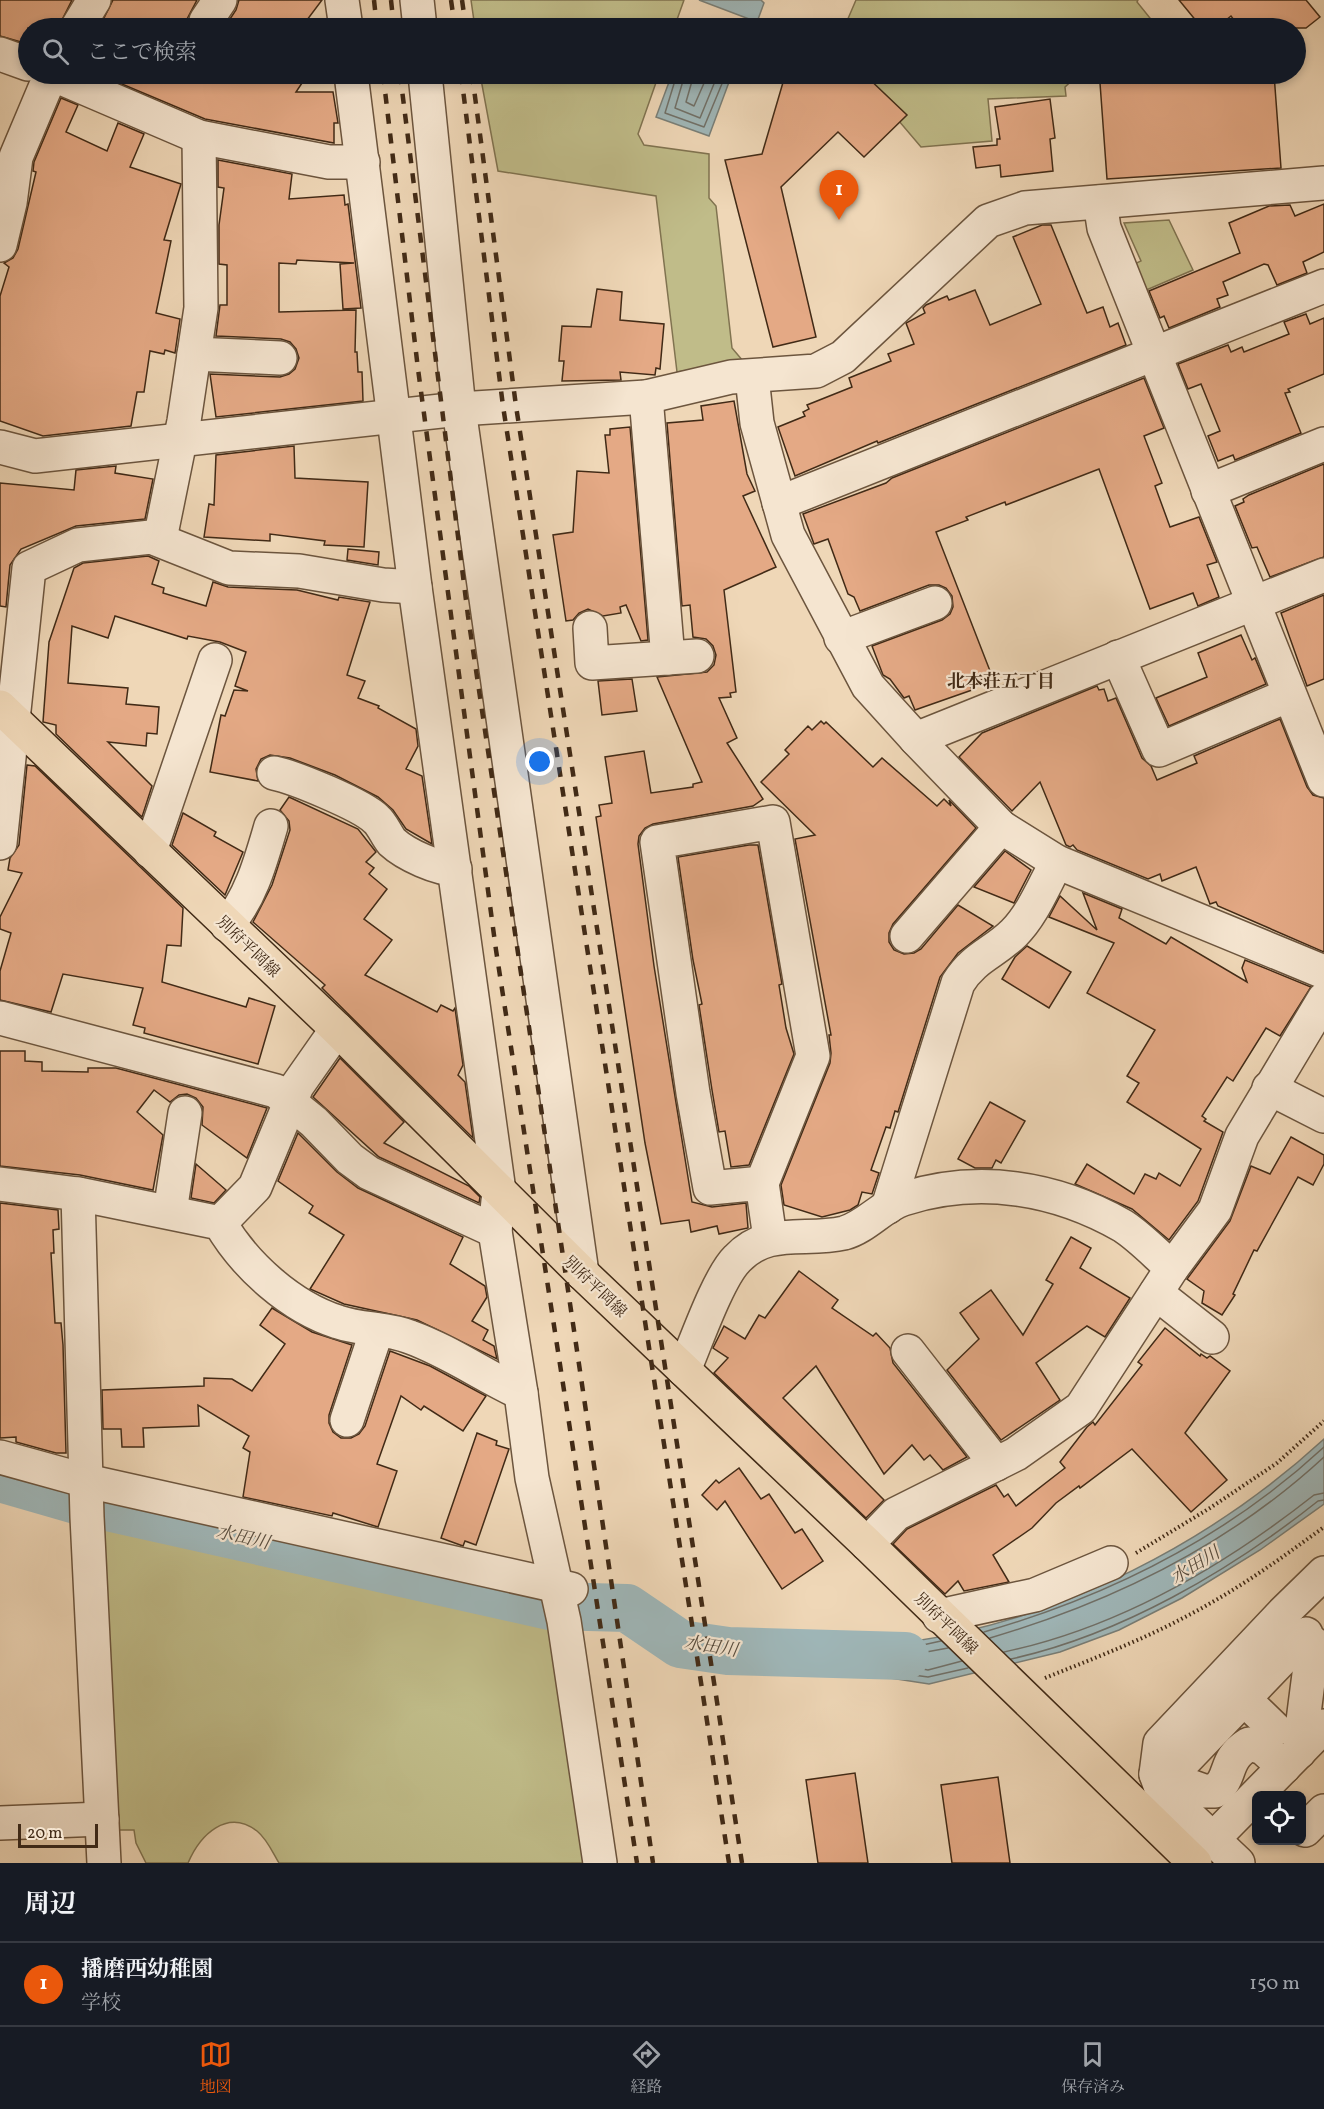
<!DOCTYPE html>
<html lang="ja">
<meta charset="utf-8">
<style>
body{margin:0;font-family:Vollkorn,"Noto Serif JP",serif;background:#20242c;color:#f1f3f6}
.controls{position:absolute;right:18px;bottom:18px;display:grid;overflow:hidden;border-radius:9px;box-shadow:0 3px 9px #0003}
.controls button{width:54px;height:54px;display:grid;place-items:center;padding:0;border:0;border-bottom:2px solid #363941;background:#171b24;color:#f1f3f6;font:30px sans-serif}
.scale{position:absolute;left:18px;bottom:15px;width:80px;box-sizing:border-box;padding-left:6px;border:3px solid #412a16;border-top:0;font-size:16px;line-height:21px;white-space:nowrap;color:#412a16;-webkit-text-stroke:4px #f5e5d0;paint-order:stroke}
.you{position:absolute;left:540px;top:762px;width:21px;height:21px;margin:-15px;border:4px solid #fff;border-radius:50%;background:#1a73e8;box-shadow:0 0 0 9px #1a73e833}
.badge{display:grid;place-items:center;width:39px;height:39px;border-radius:50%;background:#ea580c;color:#fff;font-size:20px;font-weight:700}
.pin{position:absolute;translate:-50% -50px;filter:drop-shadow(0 2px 3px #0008)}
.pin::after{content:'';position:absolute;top:32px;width:21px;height:18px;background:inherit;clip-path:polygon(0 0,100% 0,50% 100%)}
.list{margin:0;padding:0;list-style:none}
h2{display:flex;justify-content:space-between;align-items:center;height:78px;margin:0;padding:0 24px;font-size:26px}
h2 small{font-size:20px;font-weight:400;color:#9ea1a6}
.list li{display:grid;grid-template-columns:39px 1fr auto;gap:18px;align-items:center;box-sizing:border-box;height:84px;padding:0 24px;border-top:2px solid #363941}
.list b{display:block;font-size:22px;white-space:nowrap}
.list p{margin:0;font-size:20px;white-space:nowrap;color:#9ea1a6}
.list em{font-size:20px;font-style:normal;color:#9ea1a6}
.icon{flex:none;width:33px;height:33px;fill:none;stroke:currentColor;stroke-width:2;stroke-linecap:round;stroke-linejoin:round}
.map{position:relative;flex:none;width:1324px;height:1863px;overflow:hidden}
.search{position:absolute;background:#171b24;box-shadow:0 3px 9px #0003;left:18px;right:18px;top:18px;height:66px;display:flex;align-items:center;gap:15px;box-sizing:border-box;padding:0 21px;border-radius:33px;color:#9ea1a6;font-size:22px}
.sheet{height:162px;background:#171b24}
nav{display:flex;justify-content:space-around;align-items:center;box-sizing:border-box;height:84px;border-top:2px solid #363941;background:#171b24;font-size:16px;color:#9ea1a6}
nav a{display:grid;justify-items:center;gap:3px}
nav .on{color:#ea580c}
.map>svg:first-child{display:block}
</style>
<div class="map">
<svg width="1324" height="1863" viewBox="0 0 1324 1863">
<rect width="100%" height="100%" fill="#efd7b7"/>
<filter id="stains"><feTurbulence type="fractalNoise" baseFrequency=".00333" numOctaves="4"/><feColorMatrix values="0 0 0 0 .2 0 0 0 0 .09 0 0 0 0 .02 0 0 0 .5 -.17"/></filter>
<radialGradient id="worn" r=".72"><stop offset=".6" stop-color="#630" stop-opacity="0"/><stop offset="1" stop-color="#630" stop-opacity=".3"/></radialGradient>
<g fill="#c0bc89" stroke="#807350" stroke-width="1.5">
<path d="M471 0H684L674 28H475Z"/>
<path d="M856 0H1138L1137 2 1158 28H844Z"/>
<path d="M480 74H659L638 134 644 145 709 154V198L716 206 732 348 743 361 677 372 656 196 498 171Z"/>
<path d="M859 74H1079L1065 87 1066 96 988 99 992 141 921 147Z"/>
<path d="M1169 220 1193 270 1144 291 1130 266 1141 261 1124 223Z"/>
<path d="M102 1516 380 1578 550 1612 589 1863H279C273 1853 267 1839 257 1831 227 1808 200 1835 188 1863H146L136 1843 134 1830H113Z"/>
</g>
<g fill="#9fb7b9" stroke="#797f78" stroke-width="1.5">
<path d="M699 0H761L764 3 757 22Z"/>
<path d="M672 74H732L709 136 656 117Z"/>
<path d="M1324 1439V1504L1260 1550 1182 1598 1119 1630 1060 1652 929 1684 858 1673 832 1644C857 1643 884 1645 909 1642 1062 1620 1212 1542 1324 1439Z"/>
</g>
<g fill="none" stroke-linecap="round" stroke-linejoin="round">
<g stroke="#707068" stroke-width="1.5">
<path d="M677 74 665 113 704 127 726 74"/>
<path d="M685 74 675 108 700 118 718 74"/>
<path d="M694 74 686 102 694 106 708 74"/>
<path d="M984 1632C1109 1596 1228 1536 1324 1447"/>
<path d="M990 1638C1112 1602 1230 1544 1324 1457"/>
<path d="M941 1641 909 1648 851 1649 849 1653 862 1668 928 1677 968 1668"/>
<path d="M948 1648 910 1655 876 1656 874 1660 928 1670 962 1661"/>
<path d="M1004 1652C1117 1628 1224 1566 1314 1495L1324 1493"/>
<path d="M1011 1659C1120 1635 1230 1571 1318 1501L1324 1500"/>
</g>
<path stroke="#9fb7b9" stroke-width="48" d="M0 1478 76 1500 550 1606 627 1608 680 1644 728 1651 905 1656"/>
</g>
<g fill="#e4a985" stroke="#412a16" stroke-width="1.5">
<path d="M0 0H72L58 28H28V44L0 36Z"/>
<path d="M113 0H197L187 19 189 28H99Z"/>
<path d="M239 0H322L301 28H224L236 10Z"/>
<path d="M1179 0H1306L1320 17 1306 28H1240L1231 16 1216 28H1202Z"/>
<path d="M98 74H308L296 92H333L338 123H334V143L205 119Z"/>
<path d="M795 74H864L907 115 864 157 838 132 781 187 816 337 773 347 725 160 762 154 784 79 791 82Z"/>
<path d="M1248 74H1274L1281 168 1107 179 1100 83Z"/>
<path d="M61 98 78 105 66 132 107 151 118 123 144 134 130 167 181 184 164 240 171 241 156 313 180 319 175 353 165 350 164 354 150 351 144 392H137L131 426 43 436 0 421V296L9 267 4 263 13 258 18 249 36 172 33 171 34 162Z"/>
<path d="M1050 99 1055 138 1050 139 1053 171 1001 177 1000 165 976 168 973 147 997 145V139H1000L995 107Z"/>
<path d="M218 160 292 174 289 199 344 195 345 205 348 204 361 308 343 309 340 264 354 263 297 260 296 264 279 263V312L356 310 355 352H357L358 372H362L363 401 216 417 210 374 280 377 289 374 295 369 299 358 296 349 290 342 281 339 216 336 220 305H227V265L219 264V225L224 188 218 187Z"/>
<path d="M1324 204V252L1303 262 1307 273 1277 285 1268 265 1264 264 1223 282 1228 295 1217 299 1220 307 1169 328 1164 316 1160 318 1149 291 1240 253 1229 223 1269 206 1290 205 1295 216Z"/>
<path d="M1042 225H1051L1087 313 1103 307 1110 327 1118 323 1126 345 878 443 877 441 795 476 778 427 805 416 803 412 809 409 807 405 852 387 849 378 891 361 888 354 914 344 906 323 925 313 923 308 926 305 947 296 949 300 975 290 990 325 1041 304 1013 237Z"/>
<path d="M597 289 622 292 620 320 664 324 660 369 656 368 655 375 620 372 621 380 562 381 564 361H559L562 326 591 327Z"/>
<path d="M1306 314 1310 324 1324 318V374L1288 389 1290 392 1285 393 1301 433 1235 460 1233 455 1218 461 1208 436 1220 431 1201 384 1188 389 1178 364 1228 345 1231 352 1242 347 1244 352 1289 334 1284 322Z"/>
<path d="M1144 378 1164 428 1144 436 1162 483 1155 486 1170 527 1199 517 1217 562 1207 565 1219 597 1198 606 1193 593 1150 609 1099 469 1006 505 1005 502 966 517 968 520 936 532 992 676 969 684 972 690 915 710 909 696 904 698 890 679 883 675 872 646 942 620 950 614 953 607 952 596 946 588 939 585H929L860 611 854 597 848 594 828 539 814 544 803 514 886 483 892 478Z"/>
<path d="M734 401 747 474 755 491 743 496 776 567 724 590 736 692 730 693 731 697 719 698 737 738 727 743 763 799 753 806 653 824 645 828 639 836 638 844 654 966 692 1202 712 1207 746 1203 748 1228 719 1234 717 1226 691 1232 689 1220 661 1224 645 1143 596 817 601 816 599 805 612 803 605 757 644 751 651 793 693 787V784L702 782 657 677 707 672 714 665 716 655 713 646 706 639 693 637 690 605 682 606 667 423 703 420 701 406Z"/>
<path d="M630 427 648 640 641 641 626 605 620 607 621 613 603 616 588 609 579 613 573 620 566 621 553 535 573 532 577 471 609 473 605 435H610V429Z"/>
<path d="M294 446 295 478 368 482 364 547 324 545 325 541 270 534V541L204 537 209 504 214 505 216 455Z"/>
<path d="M1324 464V557L1270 577 1257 547 1252 548 1235 506 1244 502 1243 499 1249 495Z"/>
<path d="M116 466 115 473 153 479 145 519 76 526 21 549 10 565 6 607 0 606V483L74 490 76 470Z"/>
<path d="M348 549 379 552 378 565 347 560Z"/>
<path d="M148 556 159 561 152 584 164 588 163 593 206 606 213 582 228 587 297 590 338 600 339 597 370 602 347 675 365 681 358 698 379 706 378 708 416 729 418 746 406 769 422 776 432 844 406 829 393 810 378 797 335 775 290 758 270 755 261 759 256 769 258 781 210 772 221 715 225 716 234 690 248 691 235 686 246 652 220 642 188 636 187 639 115 616 108 638 72 626 68 683 128 688 126 704 159 707 157 734 147 733 146 746 108 742 152 786 142 817 56 734V725L43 722 49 642 74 568 83 563Z"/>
<path d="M1324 595V679L1307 686 1281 613Z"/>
<path d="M1241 635 1252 660 1255 658 1266 684 1169 726 1156 698 1207 677 1198 653Z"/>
<path d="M632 679 637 711 602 715 598 681Z"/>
<path d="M1097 686 1099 690 1104 689 1108 701 1116 698 1142 758 1151 766 1157 780 1197 763 1194 756 1280 719 1307 787 1313 795 1324 798V952L1218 906 1216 902 1210 904 1196 867 1162 881 1160 874 1148 879 1077 850 1073 845 1070 847 1066 845 1040 782 1012 811 959 757 982 733Z"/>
<path d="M821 721 824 724 826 722 873 767 882 758 937 806 944 799 951 806 949 800 976 828 893 924 889 933V942L894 950 904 954 914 953 921 949 958 905 993 926 958 953 940 977 898 1112 895 1111 890 1128 886 1127 871 1170 879 1173 872 1194 862 1192 858 1205 850 1210 822 1217 784 1205 781 1185 830 1063 831 1053 829 1035H831L795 839 815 835 761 782 789 754 785 750 808 726 812 730Z"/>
<path d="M27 765 35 766 183 908 181 946 167 945 162 982 246 1007 249 998 275 1006 258 1064 144 1033 145 1028 133 1025 143 988 63 974 51 1012 0 1000V971L11 933 0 929V917L22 873 8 870 10 858 19 845Z"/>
<path d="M289 797 358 829 376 852 366 862 374 868 369 874 387 889 364 919 392 940 365 975 437 1012 441 1005 453 1011 455 1008 463 1065 458 1075 465 1082 473 1138 322 988 325 985 253 922 272 885 290 830 289 821 280 810Z"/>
<path d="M183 813 216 832 214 836 243 852 225 895 172 845Z"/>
<path d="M749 845H758L782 984 779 985 786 1028 794 1054 749 1165 731 1167 725 1131 719 1132 712 1090 699 1005 702 1004 693 960 678 857Z"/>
<path d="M1005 851 1031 870 1014 903 974 887Z"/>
<path d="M1083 893 1122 909 1119 918 1166 944 1171 937 1247 982 1242 968 1245 960 1311 987 1280 1036 1266 1028 1233 1081 1227 1077 1202 1116 1206 1119 1204 1121 1223 1132 1198 1201 1169 1240 1132 1209 1075 1184 1087 1164 1134 1194 1145 1174 1156 1179 1159 1173 1180 1186 1201 1149 1127 1102 1139 1083 1127 1076 1155 1030 1087 993 1114 943 1049 917 1060 896 1097 930Z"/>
<path d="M1027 946 1071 972 1049 1008 1002 979 1015 957Z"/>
<path d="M0 1051H25V1061L42 1062V1071L88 1072V1068H116L267 1108 247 1158 202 1125 203 1107 196 1098 187 1094 179 1095 170 1102 154 1090 137 1112 163 1135 153 1190 80 1175 0 1166Z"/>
<path d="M340 1058 404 1122 384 1143 469 1186 480 1197 479 1203 379 1157 313 1097Z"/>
<path d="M990 1102 1025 1121 1001 1163 996 1160 992 1168H975L958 1159Z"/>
<path d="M298 1133 337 1172 358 1188 463 1237 450 1264 485 1286 487 1297 472 1321 488 1330 483 1340 494 1346 497 1359 417 1320 344 1304 310 1289 344 1235 309 1213 313 1206 278 1181Z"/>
<path d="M1291 1137 1324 1155V1164L1313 1185 1298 1177 1257 1251 1254 1250 1233 1294 1235 1295 1222 1315 1202 1303 1204 1291 1187 1279 1230 1221 1251 1166 1270 1174Z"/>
<path d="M196 1164 226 1190 214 1203 191 1198Z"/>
<path d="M0 1203 58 1210 59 1229 53 1230 54 1253H51L55 1323H61L63 1345 66 1453H56L16 1442V1437L0 1438Z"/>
<path d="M1071 1237 1091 1248 1080 1268 1130 1298 1105 1337 1087 1326 1036 1363 1060 1400 1001 1440 947 1370 979 1339 960 1313 991 1290 1023 1335 1053 1284 1046 1280Z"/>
<path d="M799 1271 838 1300 832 1308 873 1336 876 1333 890 1348 893 1363 967 1457 943 1470 930 1455 924 1460 912 1445 884 1474 816 1366 783 1398 884 1500 866 1518 714 1373 728 1358 713 1348 724 1326 745 1339 759 1315 765 1318Z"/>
<path d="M272 1308 312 1332 352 1345 329 1415V1423L333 1432 341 1438H351L359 1434 365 1426 390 1351 430 1366 486 1396 463 1431 424 1406 421 1410 401 1396 377 1464 397 1471 378 1527 333 1513 332 1516 243 1497 250 1452 243 1448 249 1436 198 1405 199 1426 143 1428 144 1447H122L121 1429H103L102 1390 204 1386V1378L232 1379 252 1391 285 1344 260 1325Z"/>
<path d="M1165 1328 1200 1356 1201 1354 1207 1358 1210 1356 1230 1371 1185 1433 1227 1480 1191 1512 1132 1449 1080 1488 1079 1486 1056 1503 1032 1528 993 1555 1009 1582 964 1591 958 1581 945 1594 893 1544 907 1529 996 1485 1004 1497 1008 1494 1016 1506 1065 1468 1060 1462 1087 1427 1093 1422 1095 1425 1142 1365 1138 1362Z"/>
<path d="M477 1433 497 1441 496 1445 509 1449 476 1545 465 1541 463 1546 441 1538Z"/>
<path d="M739 1468 761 1499 769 1494 795 1533 802 1529 823 1561 782 1589 725 1501 717 1510 702 1495 716 1480 719 1483Z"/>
<path d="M855 1773 868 1863H818L806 1780Z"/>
<path d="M998 1777 1010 1863H952L941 1785Z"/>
</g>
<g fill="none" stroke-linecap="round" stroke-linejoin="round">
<defs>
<g id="minor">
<path d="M342 0 346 28"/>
<path d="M417 0 420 28"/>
<path d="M206 21 220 0"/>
<path d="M77 28 94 0"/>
<path d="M0 54 28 64"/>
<path d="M52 74 199 137 329 162H363"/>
<path d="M351 74 415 587 499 1191 495 1231 521 1393 532 1478 564 1621 600 1863"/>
<path d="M425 74 459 409 582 1273"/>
<path d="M1100 202 1104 228 1324 780"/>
<path d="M0 245 10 203 16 157 51 74"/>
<path d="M194 354 280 358"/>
<path d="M752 377 757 423 788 535 868 686 916 739 1001 827 1057 862 1324 972"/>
<path d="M646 397 668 658"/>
<path d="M0 447 35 456 459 409 646 397 731 377 816 371 843 357 988 221 1025 208 1324 183"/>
<path d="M1208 491 1324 444"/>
<path d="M779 503 1324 286"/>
<path d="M160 539 184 421 201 308 199 137"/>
<path d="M590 628 592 663 697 656"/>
<path d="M841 638 935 603"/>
<path d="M1118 657 1159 750 1289 695"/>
<path d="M916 739 1324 575"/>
<path d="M274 773C294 777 362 805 376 819 383 825 386 835 392 842 406 855 438 869 455 869"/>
<path d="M0 843 29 568 78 545 151 537 229 568 299 571 383 585 415 587"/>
<path d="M150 851 215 660"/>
<path d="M227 925C251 898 261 860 271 826"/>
<path d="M907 936 1001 827"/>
<path d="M0 1018 276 1091 314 1122 350 1159 369 1173 495 1231"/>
<path d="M1269 1088 1324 1116"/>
<path d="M762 1183 710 1188 693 1093 657 842 773 822 813 1056 762 1183 770 1238"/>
<path d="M0 1184 78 1194 87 1517 104 1863"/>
<path d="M78 1194 220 1223C245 1266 291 1307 338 1322 361 1330 388 1328 410 1337 449 1351 484 1376 521 1393"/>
<path d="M888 1207 958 983C974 957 994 953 1014 933 1033 914 1044 885 1057 862"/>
<path d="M170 1212 185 1113"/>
<path d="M220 1223 255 1187 297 1086 337 1029"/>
<path d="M1156 1293 1212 1337"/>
<path d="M908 1351 996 1464"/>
<path d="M684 1370C696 1342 718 1278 737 1259 768 1226 805 1242 844 1233 866 1227 882 1206 903 1199 978 1175 1055 1187 1123 1226 1140 1237 1156 1254 1172 1268"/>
<path d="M347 1420 377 1330"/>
<path d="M0 1457 87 1481 571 1589"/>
<path d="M867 1544 896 1514 1016 1454 1081 1408 1172 1268 1215 1210 1242 1136 1324 999"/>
<path d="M939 1616 1035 1595 1111 1563"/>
<path d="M1244 1699 1275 1729"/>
<path d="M1299 1752 1313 1643"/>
<path d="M1284 1767 1263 1748 1249 1744C1222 1761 1234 1775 1215 1791H1204L1156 1774 1185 1760 1306 1634"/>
<path d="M0 1823 102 1819"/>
<path d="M1302 1826 1305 1830 1324 1811"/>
<path d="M1214 1838 1324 1726"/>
<path d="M1238 1863 1162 1791 1156 1774 1160 1743 1283 1613 1324 1573"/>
</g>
<path id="major" d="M0 707 337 1029 582 1273 867 1544 1195 1863"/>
</defs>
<use href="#minor" stroke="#6c553e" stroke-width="36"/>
<use href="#major" stroke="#412a16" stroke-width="36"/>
<g stroke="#412a16" stroke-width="4" stroke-dasharray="1.5 3" stroke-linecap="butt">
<path d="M1136 1553 1210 1508 1277 1463 1324 1421"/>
<path d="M1045 1678C1092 1659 1140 1641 1185 1617 1234 1592 1279 1560 1324 1527"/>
</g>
<use href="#minor" stroke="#f5e5d0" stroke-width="33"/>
<use href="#major" stroke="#efd7b7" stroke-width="33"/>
<g stroke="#412a16" stroke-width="4.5" stroke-dasharray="10 10" stroke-linecap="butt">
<path d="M374 0 377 28"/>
<path d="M391 0 394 28"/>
<path d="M451 0 455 28"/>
<path d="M462 0 466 28"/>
<path d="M383 74 418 369 496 950 637 1863"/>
<path d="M400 74 468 616 653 1863"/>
<path d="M461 74 503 406 729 1863"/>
<path d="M472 74 516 406 742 1863"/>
</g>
</g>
<g text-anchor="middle" stroke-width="4.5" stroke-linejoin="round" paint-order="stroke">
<g font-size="16" fill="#412a16" stroke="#f5e5d0">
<text transform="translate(249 946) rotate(44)" y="6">別府平岡線</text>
<text transform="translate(596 1286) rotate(44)" y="6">別府平岡線</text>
<text transform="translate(947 1623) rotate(44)" y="6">別府平岡線</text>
</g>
<g font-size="18" font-weight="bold" fill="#412a16" stroke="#f5e5d0">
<text x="1001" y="687">北本荘五丁目</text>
</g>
<g font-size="18" font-style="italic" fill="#584d3f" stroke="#f5e5d0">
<text transform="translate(243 1537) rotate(13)" y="6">水田川</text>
<text transform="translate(1195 1565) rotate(-32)" y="6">水田川</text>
<text transform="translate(711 1646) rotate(9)" y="6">水田川</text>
</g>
</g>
<rect width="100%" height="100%" filter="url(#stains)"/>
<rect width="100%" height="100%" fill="url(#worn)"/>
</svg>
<div class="controls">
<button><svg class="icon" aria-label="locate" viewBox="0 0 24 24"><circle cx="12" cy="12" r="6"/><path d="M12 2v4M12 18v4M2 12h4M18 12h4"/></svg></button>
</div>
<div class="scale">20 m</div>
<div class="you"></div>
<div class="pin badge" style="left:839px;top:220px">1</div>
<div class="search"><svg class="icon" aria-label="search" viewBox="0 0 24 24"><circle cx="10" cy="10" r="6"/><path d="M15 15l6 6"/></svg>ここで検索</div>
</div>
<section class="sheet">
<h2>周辺<small></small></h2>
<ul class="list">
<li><span class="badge">1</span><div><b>播磨西幼稚園</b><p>学校</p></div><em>150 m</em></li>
</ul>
</section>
<nav>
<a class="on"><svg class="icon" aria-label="map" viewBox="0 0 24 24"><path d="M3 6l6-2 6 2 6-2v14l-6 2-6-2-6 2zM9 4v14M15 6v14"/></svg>地図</a>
<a><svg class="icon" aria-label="directions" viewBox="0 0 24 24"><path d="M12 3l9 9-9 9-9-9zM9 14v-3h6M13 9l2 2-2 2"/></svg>経路</a>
<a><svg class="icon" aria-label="saved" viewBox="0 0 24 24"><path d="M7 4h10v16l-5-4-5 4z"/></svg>保存済み</a>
</nav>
